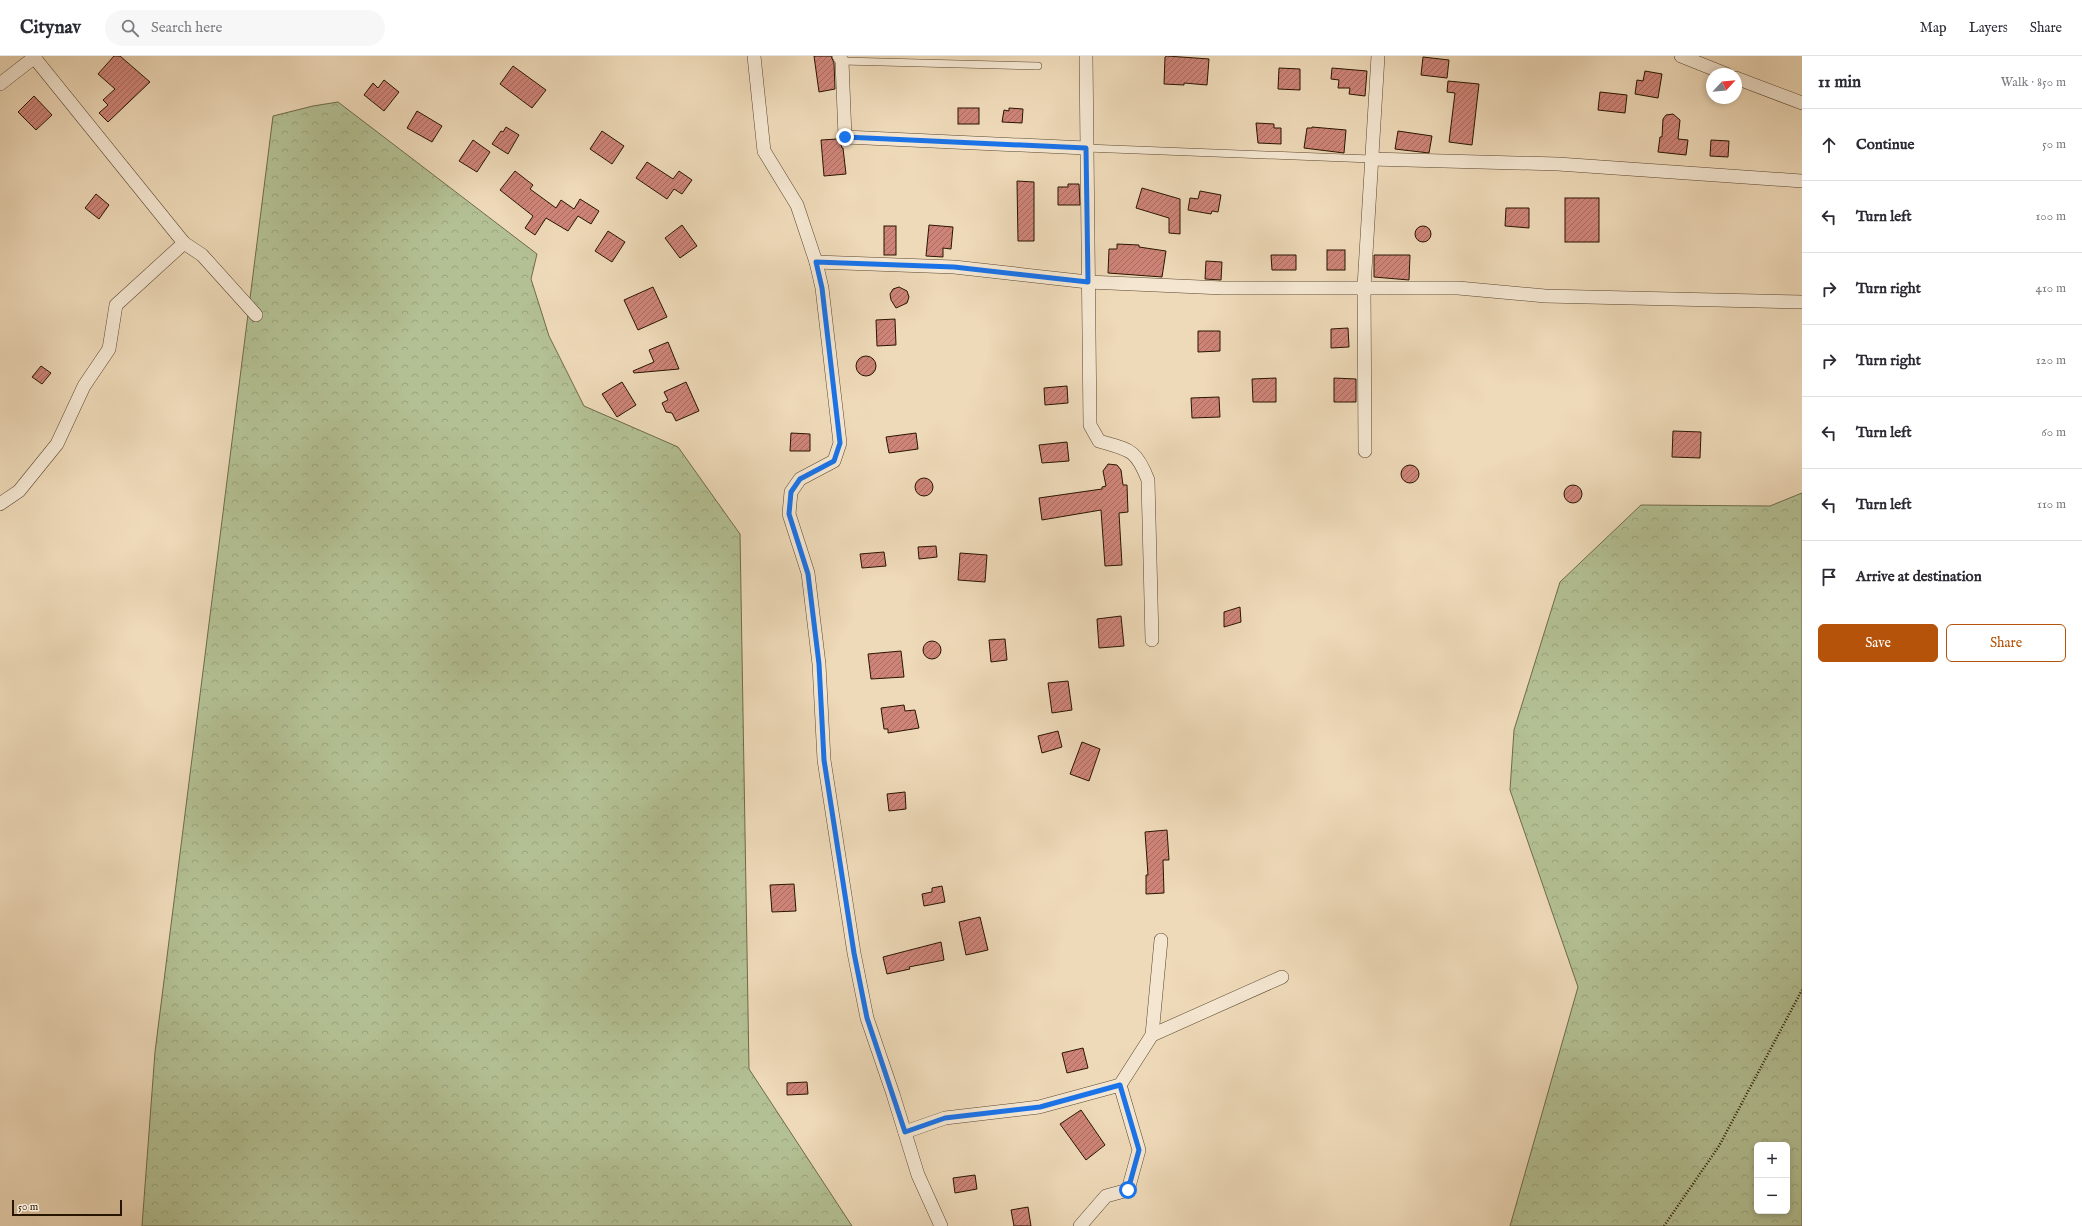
<!DOCTYPE html>
<meta charset="utf-8">
<style>
body{margin:0;font-family:"IM FELL English",serif;background:#f7f7f7;color:#2b2b33}
.controls{position:absolute;right:12px;bottom:12px;display:grid;overflow:hidden;border-radius:6px;box-shadow:0 2px 6px #0003}
.controls button{width:36px;height:36px;display:grid;place-items:center;padding:0;border:0;border-bottom:1px solid #e1e1e2;background:#fff;color:#2b2b33;font:20px sans-serif}
.compass{position:absolute;left:1706px;top:12px;width:36px;height:36px;border-radius:50%;background:#fff;box-shadow:0 2px 6px #0003;rotate:64deg}
.scale{position:absolute;left:12px;bottom:10px;width:110px;box-sizing:border-box;padding-left:4px;border:2px solid #281500;border-top:0;font-size:11px;line-height:14px;white-space:nowrap;color:#281500;-webkit-text-stroke:3px #f4e6d1;paint-order:stroke}
.stop{position:absolute;width:12px;height:12px;margin:-9px;border:3px solid #1a73e8;border-radius:50%;background:#fff}
.stop.end{background:#1a73e8;border-color:#fff;box-shadow:0 1px 4px #0008}
.list{margin:0;padding:0;list-style:none}
h2{display:flex;justify-content:space-between;align-items:center;height:52px;margin:0;padding:0 16px;font-size:17px}
h2 small{font-size:13px;font-weight:400;color:#7c7c81}
.list li{display:grid;grid-template-columns:26px 1fr auto;gap:12px;align-items:center;box-sizing:border-box;height:72px;padding:0 16px;border-top:1px solid #e1e1e2}
.list b{display:block;font-size:15px;white-space:nowrap}
.list em{font-size:13px;font-style:normal;color:#7c7c81}
.actions{display:flex;gap:8px;padding:12px 16px}
.actions a{flex:1;padding:9px 0;border:1px solid #b45309;border-radius:6px;text-align:center;font-size:14px;color:#b45309}
.actions .main{background:#b45309;color:#fff}
.icon{flex:none;width:22px;height:22px;fill:none;stroke:currentColor;stroke-width:2;stroke-linecap:round;stroke-linejoin:round}
.map{position:relative;flex:none;width:1802px;height:1170px;overflow:hidden}
header{display:flex;align-items:center;gap:24px;box-sizing:border-box;height:56px;padding:0 20px;background:#fff;border-bottom:1px solid #e1e1e2}
header strong{font-size:19px}
nav{display:flex;gap:22px;margin-inline-start:auto;font-size:14px}
.search{width:280px;height:36px;background:#f7f7f7;display:flex;align-items:center;gap:10px;box-sizing:border-box;padding:0 14px;border-radius:22px;color:#7c7c81;font-size:15px}
main{display:flex}
aside{flex:1;background:#fff}
.map>svg:first-child{display:block}
</style>
<header>
<strong>Citynav</strong>
<div class="search"><svg class="icon" aria-label="search" viewBox="0 0 24 24"><circle cx="10" cy="10" r="6"/><path d="M15 15l6 6"/></svg>Search here</div>
<nav><a>Map</a><a>Layers</a><a>Share</a></nav>
</header>
<main>
<div class="map">
<svg width="1802" height="1170" viewBox="0 0 1802 1170">
<defs>
<pattern id="forest-crowns" width="20" height="18" patternUnits="userSpaceOnUse"><rect width="20" height="18" fill="#b3c093"/><path d="M2 6a3 3 0 1 1 6 0M12 15a3 3 0 1 1 6 0" fill="none" stroke="#9aa47d"/></pattern>
<pattern id="building-hatch" width="6" height="6" patternUnits="userSpaceOnUse"><rect width="6" height="6" fill="#ce8478"/><path d="M-1 1l2-2M0 6l6-6M5 7l2-2" fill="none" stroke="#a76b60"/></pattern>
</defs>
<rect width="100%" height="100%" fill="#eed9b8"/>
<filter id="stains"><feTurbulence type="fractalNoise" baseFrequency=".005" numOctaves="4"/><feColorMatrix values="0 0 0 0 .2 0 0 0 0 .09 0 0 0 0 .02 0 0 0 .5 -.17"/></filter>
<radialGradient id="worn" r=".72"><stop offset=".6" stop-color="#630" stop-opacity="0"/><stop offset="1" stop-color="#630" stop-opacity=".3"/></radialGradient>
<g fill="url(#forest-crowns)" stroke="#6e6a4a" fill-rule="evenodd">
<path d="M338 46 537 198 531 223 549 280 584 350 678 391 740 478 749 1013 852 1170H142L155 996 273 60 313 50Z"/>
<path d="M1802 437V1170H1510L1578 931 1510 734 1514 674 1560 526 1641 449 1770 450ZM1757 1089H1787V1155H1757Z"/>
</g>
<g fill="url(#building-hatch)" stroke="#281500">
<path d="M114 0H120L150 26 108 66 99 57 108 49 103 44 115 33 98 18Z"/>
<path d="M814 0H831L834 7 835 33 819 36Z"/>
<path d="M1167 0 1209 3 1207 29 1184 27V29L1164 28 1165 1Z"/>
<path d="M1423 1 1449 4 1447 22 1421 19Z"/>
<path d="M513 10 546 34 532 52 500 28Z"/>
<path d="M1279 12 1300 13V34L1278 33Z"/>
<path d="M1332 12 1367 15 1365 40 1349 38 1350 32H1338L1339 24 1331 23Z"/>
<path d="M1645 15 1662 18 1658 42 1635 38 1637 24 1643 25Z"/>
<path d="M384 24 399 36 384 55 364 39 373 27 378 32Z"/>
<path d="M1448 25 1479 28 1472 89 1449 86 1455 37 1447 36Z"/>
<path d="M1600 36 1627 39 1625 57 1598 54Z"/>
<path d="M34 40 52 59 36 74 18 56Z"/>
<rect x="958" y="52" width="21" height="16"/>
<path d="M1009 52 1023 53 1022 67 1002 66 1004 54 1009 55Z"/>
<path d="M417 55 442 70 432 86 407 72Z"/>
<path d="M1673 58 1680 64 1678 83 1688 84 1686 99 1658 96 1660 81H1662L1663 63 1666 59Z"/>
<path d="M1256 67 1274 68V72H1281V88L1258 87Z"/>
<path d="M506 71 519 79 508 98 492 88 501 75 503 76Z"/>
<path d="M1312 71 1346 74 1344 97 1304 92 1307 72H1312Z"/>
<path d="M602 75 624 90 612 108 590 93Z"/>
<path d="M1398 75 1432 80 1429 97 1395 93Z"/>
<path d="M837 83 841 88 842 92H843L846 118 824 120 821 84Z"/>
<path d="M473 84 490 96 477 116 459 105Z"/>
<path d="M1711 84 1729 85 1728 101 1710 100Z"/>
<path d="M647 106 673 123 679 115 692 124 682 138 674 133 667 143 636 122Z"/>
<path d="M515 115 533 129 530 133 556 152 561 144 574 153 580 143 599 155 591 168 578 160 568 175 546 162 535 179 525 172 533 160 500 134Z"/>
<path d="M1017 125 1034 126V185H1018Z"/>
<path d="M1068 128H1079L1080 149H1058V131H1068Z"/>
<path d="M1142 132 1180 143V178L1169 177V162L1136 152Z"/>
<path d="M1200 135 1221 139 1218 156 1212 155 1211 158 1188 154 1190 142 1198 143Z"/>
<path d="M96 138 109 149 99 163 85 152Z"/>
<rect x="1565" y="142" width="34" height="44"/>
<path d="M1506 152H1529V172L1505 170Z"/>
<path d="M682 169 697 190 680 202 665 182Z"/>
<path d="M929 169 953 171 951 193 943 192V201L926 200Z"/>
<circle cx="1423" cy="178" r="8"/>
<rect x="884" y="170" width="12" height="29"/>
<path d="M608 175 625 186 612 206 595 195Z"/>
<path d="M1117 188 1139 189V191L1166 195 1162 221 1108 217 1109 193H1117Z"/>
<rect x="1327" y="194" width="18" height="20"/>
<path d="M1271 199H1296V214H1272Z"/>
<path d="M1374 199H1410L1409 224 1374 221Z"/>
<path d="M1206 205 1222 206 1221 224 1205 223Z"/>
<path d="M653 231 667 261 638 274 624 244Z"/>
<path d="M899 231 907 235 909 241 907 247 896 252 891 244 890 238 893 233Z"/>
<path d="M895 263 896 289 877 290 876 264Z"/>
<path d="M1348 272 1349 291 1331 292V273Z"/>
<path d="M1198 275H1220V295L1198 296Z"/>
<path d="M668 286 679 313 634 317 633 315 654 306 649 294Z"/>
<circle cx="866" cy="310" r="10"/>
<path d="M41 310 51 317 42 328 32 321Z"/>
<path d="M1276 322V346H1253L1252 323Z"/>
<path d="M1334 322 1356 323V346H1334Z"/>
<path d="M622 326 636 349 617 361 602 338Z"/>
<path d="M686 326 699 355 676 365 672 357 666 356 662 347 668 344 664 336Z"/>
<path d="M1067 330 1068 347 1045 349 1044 332Z"/>
<path d="M1219 341 1220 361 1192 362 1191 342Z"/>
<path d="M1673 375 1701 376 1700 402 1672 401Z"/>
<path d="M791 377 810 378V395H790Z"/>
<path d="M916 377 918 393 889 397 886 381Z"/>
<path d="M1067 386 1069 405 1042 407 1039 389Z"/>
<path d="M1108 408 1117 409 1121 414 1123 429H1127L1128 456 1119 457 1122 509 1105 510 1101 454 1042 464 1039 442 1102 433V431L1106 430 1103 415Z"/>
<circle cx="1410" cy="418" r="9"/>
<circle cx="924" cy="431" r="9"/>
<circle cx="1573" cy="438" r="9"/>
<path d="M936 490 937 501 919 503 918 491Z"/>
<path d="M884 496 886 510 862 512 860 498Z"/>
<path d="M960 497 987 499 985 526 958 524Z"/>
<path d="M1240 551 1241 566 1224 571V556Z"/>
<path d="M1121 560 1124 590 1099 592 1097 563Z"/>
<path d="M1005 583 1007 604 991 606 989 584Z"/>
<circle cx="932" cy="594" r="9"/>
<path d="M901 595 904 621 871 623 868 598Z"/>
<path d="M1068 625 1072 654 1052 657 1048 627Z"/>
<path d="M904 649 905 655 915 654 919 672 888 677V673H884L881 652Z"/>
<path d="M1058 675 1062 691 1042 697 1038 680Z"/>
<path d="M1082 686 1100 693 1089 725 1070 718Z"/>
<path d="M905 736 906 753 889 755 887 738Z"/>
<path d="M1167 774 1169 804H1163L1164 837 1146 838V819H1148L1145 776Z"/>
<path d="M794 828 796 855 772 856 770 829Z"/>
<path d="M942 830 945 846 924 850 922 838 932 836V832Z"/>
<path d="M980 861 988 894 966 899 959 866Z"/>
<path d="M941 886 944 904 909 911 910 913 887 918 883 901Z"/>
<path d="M1083 992 1088 1012 1067 1017 1062 997Z"/>
<path d="M807 1026 808 1038 787 1039V1027Z"/>
<path d="M1081 1054 1105 1089 1086 1104 1060 1068Z"/>
<path d="M975 1119 977 1133 955 1137 953 1122Z"/>
<path d="M1028 1151 1031 1170H1014L1011 1154Z"/>
</g>
<g fill="none" stroke-linecap="round" stroke-linejoin="round">
<defs>
<g id="service">
<path d="M842 5 1038 10"/>
<path d="M1086 92 1371 103"/>
</g>
<g id="minor">
<path d="M33 0 184 187 202 199 256 259"/>
<path d="M754 0 764 95 797 149 816 206 822 232 840 387 834 405 800 423 791 436 789 458 808 517 819 608 824 704 854 897 867 962 893 1038 918 1119 941 1170"/>
<path d="M839 0 842 5 845 81 1086 92"/>
<path d="M1086 0 1090 369 1099 385C1130 394 1136 393 1148 424L1152 584"/>
<path d="M1681 0 1726 18"/>
<path d="M1736 22 1802 47"/>
<path d="M0 28 36 0"/>
<path d="M1371 103 1558 108 1802 125"/>
<path d="M816 206 954 211 1088 226 1223 232H1458L1545 240 1802 246"/>
<path d="M1365 395 1364 231 1378 0"/>
<path d="M0 448 19 435 57 388 84 330 109 293 116 249 184 187"/>
<path d="M1152 979 1161 884"/>
<path d="M1120 1029 1152 979 1282 921"/>
<path d="M905 1076 945 1062 1039 1051 1120 1029 1139 1094 1128 1134 1106 1140 1080 1170"/>
</g>
</defs>
<use href="#service" stroke="#5a462e" stroke-width="8"/>
<use href="#minor" stroke="#5a462e" stroke-width="14"/>
<path stroke="#281500" stroke-width="2.5" stroke-dasharray="1 2" stroke-linecap="butt" d="M1664 1170 1719 1090 1802 934"/>
<use href="#service" stroke="#f4e6d1" stroke-width="7"/>
<use href="#minor" stroke="#f4e6d1" stroke-width="13"/>
</g>
<g fill="none" stroke-linecap="round" stroke-linejoin="round">
<path stroke="#1a73e8" stroke-width="5" d="M845 81 1086 92 1088 226 954 211 816 206 822 232 840 387 834 405 800 423 791 436 789 458 808 518 819 608 824 704 854 897 867 962 905 1076 945 1062 1040 1051 1120 1029 1139 1094 1128 1134"/>
</g>
<rect width="100%" height="100%" filter="url(#stains)"/>
<rect width="100%" height="100%" fill="url(#worn)"/>
</svg>
<div class="controls">
<button>+</button>
<button>−</button>
</div>
<svg class="compass" viewBox="-18 -18 36 36"><path d="M0-13l5 13h-10z" fill="#e53935"/><path d="M0 13l5-13h-10z" fill="#7c7c81"/></svg>
<div class="scale">50 m</div>
<div class="stop" style="left:1128px;top:1134px"></div>
<div class="stop end" style="left:845px;top:81px"></div>
</div>
<aside>
<h2>11 min<small>Walk · 850 m</small></h2>
<ul class="list">
<li><svg class="icon" aria-label="ahead" viewBox="0 0 24 24"><path d="M12 20V5M6 11l6-6 6 6"/></svg><div><b>Continue</b></div><em>50 m</em></li>
<li><svg class="icon" aria-label="left" viewBox="0 0 24 24"><path d="M17 20v-9H6M10 6l-5 5 5 5"/></svg><div><b>Turn left</b></div><em>100 m</em></li>
<li><svg class="icon" aria-label="right" viewBox="0 0 24 24"><path d="M7 20v-9h11M14 6l5 5-5 5"/></svg><div><b>Turn right</b></div><em>410 m</em></li>
<li><svg class="icon" aria-label="right" viewBox="0 0 24 24"><path d="M7 20v-9h11M14 6l5 5-5 5"/></svg><div><b>Turn right</b></div><em>120 m</em></li>
<li><svg class="icon" aria-label="left" viewBox="0 0 24 24"><path d="M17 20v-9H6M10 6l-5 5 5 5"/></svg><div><b>Turn left</b></div><em>60 m</em></li>
<li><svg class="icon" aria-label="left" viewBox="0 0 24 24"><path d="M17 20v-9H6M10 6l-5 5 5 5"/></svg><div><b>Turn left</b></div><em>110 m</em></li>
<li><svg class="icon" aria-label="arrive" viewBox="0 0 24 24"><path d="M6 21V4h12l-3 4 3 4H6"/></svg><div><b>Arrive at destination</b></div></li>
</ul>
<div class="actions"><a class="main">Save</a><a>Share</a></div>
</aside>
</main>
